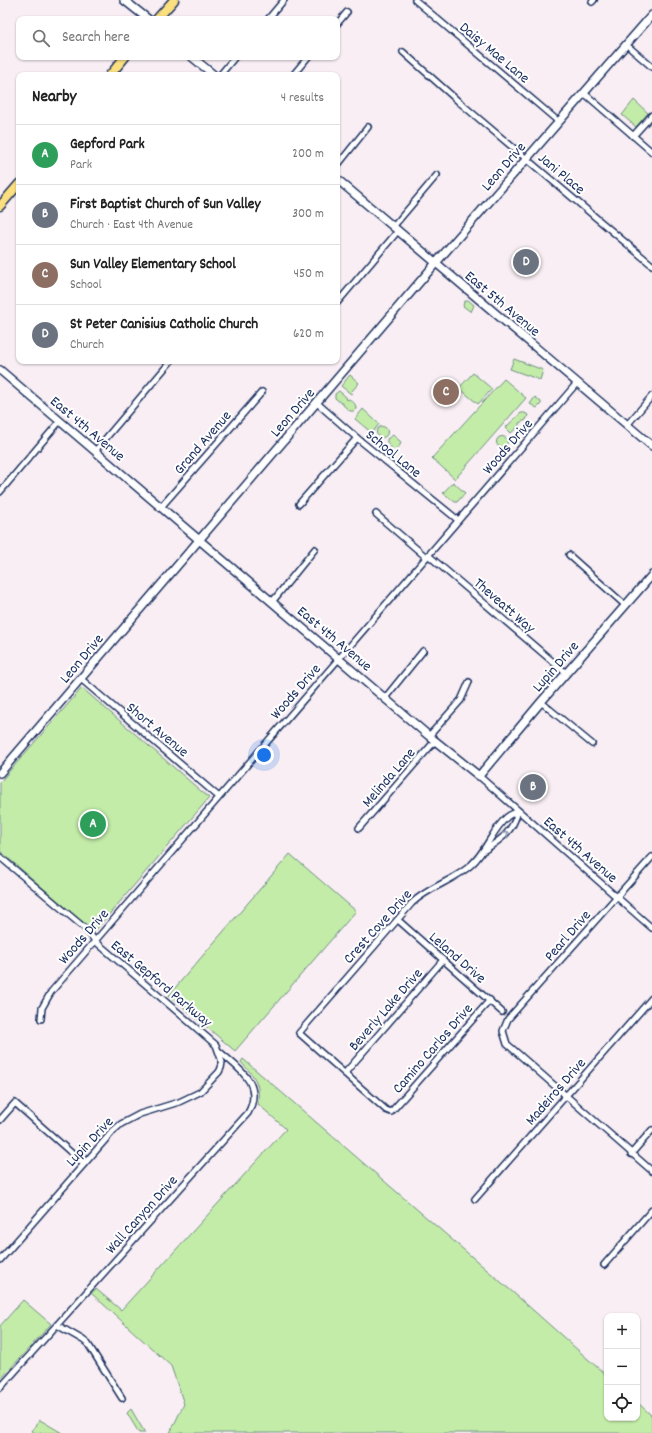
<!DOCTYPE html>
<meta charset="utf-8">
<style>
body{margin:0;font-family:Dekko,sans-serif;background:#f6f6f6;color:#222}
.controls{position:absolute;right:12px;bottom:12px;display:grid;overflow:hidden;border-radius:8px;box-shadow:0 1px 3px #0004}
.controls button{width:36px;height:36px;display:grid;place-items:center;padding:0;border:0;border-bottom:1px solid #e0e0e0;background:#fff;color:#222;font:20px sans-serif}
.you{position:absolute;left:264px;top:755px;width:14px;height:14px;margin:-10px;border:3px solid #fff;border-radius:50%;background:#1a73e8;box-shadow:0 0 0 6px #1a73e833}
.badge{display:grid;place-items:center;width:26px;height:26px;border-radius:50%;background:#b45309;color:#fff;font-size:13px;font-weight:700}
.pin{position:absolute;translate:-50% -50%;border:2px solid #fff;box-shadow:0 1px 4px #0006}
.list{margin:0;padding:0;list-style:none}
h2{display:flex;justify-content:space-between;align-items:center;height:52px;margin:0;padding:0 16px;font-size:17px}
h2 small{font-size:13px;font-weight:400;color:#767676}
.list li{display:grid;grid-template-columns:26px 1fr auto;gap:12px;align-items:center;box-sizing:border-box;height:60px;padding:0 16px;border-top:1px solid #e0e0e0}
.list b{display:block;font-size:15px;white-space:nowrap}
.list p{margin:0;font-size:13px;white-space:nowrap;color:#767676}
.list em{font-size:13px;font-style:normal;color:#767676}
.icon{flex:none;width:22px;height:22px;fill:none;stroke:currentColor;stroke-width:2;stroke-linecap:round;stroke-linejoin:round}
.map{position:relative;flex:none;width:652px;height:1433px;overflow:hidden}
.search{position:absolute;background:#fff;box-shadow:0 1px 3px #0004;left:16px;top:16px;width:324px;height:44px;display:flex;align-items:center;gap:10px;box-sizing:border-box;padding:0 14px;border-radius:8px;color:#767676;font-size:15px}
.panel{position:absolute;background:#fff;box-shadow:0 1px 3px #0004;left:16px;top:72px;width:324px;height:292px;border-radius:8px}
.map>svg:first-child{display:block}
</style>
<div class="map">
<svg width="652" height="1433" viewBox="0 0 652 1433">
<rect width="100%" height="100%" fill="#f8eef3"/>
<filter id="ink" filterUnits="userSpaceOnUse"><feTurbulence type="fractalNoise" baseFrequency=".025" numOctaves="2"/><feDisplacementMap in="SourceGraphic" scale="8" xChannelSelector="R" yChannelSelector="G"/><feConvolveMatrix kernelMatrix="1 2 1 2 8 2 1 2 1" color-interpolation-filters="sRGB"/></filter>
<g filter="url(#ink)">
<g fill="#c3eca8" stroke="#6f8e83">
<path d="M634 100 648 113 636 127 622 115Z"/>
<path d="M468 300 474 305 471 312 463 306 464 302Z"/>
<path d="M514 359 543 370 540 380 510 369Z"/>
<path d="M473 373 492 389 478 404 459 388Z"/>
<path d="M350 375 359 383 351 392 352 393 351 394 341 386Z"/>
<path d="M504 379 526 398 455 479 432 458Z"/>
<path d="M339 391 346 397 347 400 349 399C352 401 356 403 356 409L354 411H350L343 405V403H341L335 398V394Z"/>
<path d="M535 397 541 402V404L537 408 530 404Z"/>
<path d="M363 409 379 424 372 433 355 419Z"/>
<path d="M521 413H525L528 415 526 420 519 423V426L511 433 506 428 507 426Z"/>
<circle cx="382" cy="432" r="5.5"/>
<path d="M393 435 401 442C400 447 398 448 393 449L387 443V439Z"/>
<circle cx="502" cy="442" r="5.5"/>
<path d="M453 482 465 493 457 502H455L443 493Z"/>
<path d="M82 688 209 798 94 932 0 851V782Z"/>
<path d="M290 854 356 911 235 1051 169 995Z"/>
<path d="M243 1059 516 1295 607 1376V1418H637V1402L652 1416V1433H170L184 1404 171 1366 91 1293 96 1289 121 1310 286 1129 258 1104C260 1081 255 1078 241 1062Z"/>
<path d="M23 1300 51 1324 0 1380V1326Z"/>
<path d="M131 1409 145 1433H139L127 1413Z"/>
<path d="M40 1420 62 1433H35L31 1431Z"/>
</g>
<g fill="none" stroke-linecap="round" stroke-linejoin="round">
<defs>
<g id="street">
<path d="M415 0 559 122"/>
<path d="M592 2 594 0"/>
<path d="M268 19 284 0"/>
<path d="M337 24 347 12"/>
<path d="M630 48 652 67"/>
<path d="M403 52 458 101 652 265"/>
<path d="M220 75 235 57"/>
<path d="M293 75 308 57"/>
<path d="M584 93 652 152"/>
<path d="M633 136 652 115"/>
<path d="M337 166 368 127"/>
<path d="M393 227 437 175"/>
<path d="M337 303 398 231"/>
<path d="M317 403 357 438 458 520"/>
<path d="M627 425 652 396"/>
<path d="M95 451 171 361"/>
<path d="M0 492 60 421"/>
<path d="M299 504 357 438"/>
<path d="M161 507 262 392"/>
<path d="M376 514 426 557"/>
<path d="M428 555 566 673"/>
<path d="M569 555 625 605"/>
<path d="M272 602 315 549"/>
<path d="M81 679 219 797"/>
<path d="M385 698 423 651"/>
<path d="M541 702 592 744"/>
<path d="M429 736 461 700 469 682"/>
<path d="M479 776 652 928"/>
<path d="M359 828 435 741"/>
<path d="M485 850C502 839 513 831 518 811"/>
<path d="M0 857 87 930 95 941 216 1045 222 1062 221 1068 219 1072 200 1092 179 1102 140 1114 121 1124 113 1131 0 1260"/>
<path d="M652 857 508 1019 503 1031 507 1044 652 1171"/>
<path d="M398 920 502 1012"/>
<path d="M490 1000 391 1112 386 1110 299 1033 412 903C430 886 456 880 472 864 487 850 492 830 507 817 510 814 515 813 518 811"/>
<path d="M41 1019 42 1008 51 992 577 383"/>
<path d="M345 1073 443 960"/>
<path d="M0 1120 15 1103 84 1164"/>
<path d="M631 1154 652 1130"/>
<path d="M475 1199 652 998"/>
<path d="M604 1265 652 1210"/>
<path d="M57 1325 83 1340 88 1344 122 1398"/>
<path d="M0 1388 248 1113C264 1084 239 1069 220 1052"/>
</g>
<g id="secondary">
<path d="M124 0 148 19"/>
<path d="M192 57 214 75"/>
<path d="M337 179 652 446"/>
<path d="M0 370 429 736 479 776 541 702 652 575"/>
<path d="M0 773 441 257 652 15"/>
</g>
<g id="primary">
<path d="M157 19 174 0"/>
<path d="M110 75 125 57"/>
<path d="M0 206 19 184"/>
</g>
</defs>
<use href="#street" stroke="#1b2f5e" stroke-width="8"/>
<use href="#secondary" stroke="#1b2f5e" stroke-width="10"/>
<use href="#primary" stroke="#1b2f5e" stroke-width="11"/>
<use href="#street" stroke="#fff" stroke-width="5"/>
<use href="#secondary" stroke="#fff" stroke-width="7"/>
<use href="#primary" stroke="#fce080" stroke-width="8"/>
</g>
<defs><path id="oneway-chevron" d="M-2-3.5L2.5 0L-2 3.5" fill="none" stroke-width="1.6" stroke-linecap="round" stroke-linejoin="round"/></defs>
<use stroke="#8d97ae" href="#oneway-chevron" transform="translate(506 834) rotate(-49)"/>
</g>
<g text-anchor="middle" stroke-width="4" stroke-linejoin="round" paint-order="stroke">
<g font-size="15" fill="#1b2f5e" stroke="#fff">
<text transform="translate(495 52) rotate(40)" y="5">Daisy Mae Lane</text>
<text transform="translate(503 166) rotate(-49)" y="5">Leon Drive</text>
<text transform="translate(562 173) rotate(40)" y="5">Jani Place</text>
<text transform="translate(503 303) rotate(40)" y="5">East 5th Avenue</text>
<text transform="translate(292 412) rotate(-49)" y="5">Leon Drive</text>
<text transform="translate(88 428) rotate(40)" y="5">East 4th Avenue</text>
<text transform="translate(202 442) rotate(-49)" y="5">Grand Avenue</text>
<text transform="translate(507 446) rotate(-49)" y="5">Woods Drive</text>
<text transform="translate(394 453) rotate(39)" y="5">School Lane</text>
<text transform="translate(505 605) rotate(41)" y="5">Theveatt Way</text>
<text transform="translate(335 638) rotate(40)" y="5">East 4th Avenue</text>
<text transform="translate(81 658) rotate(-50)" y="5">Leon Drive</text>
<text transform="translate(555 666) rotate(-49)" y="5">Lupin Drive</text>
<text transform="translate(295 691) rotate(-49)" y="5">Woods Drive</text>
<text transform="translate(158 729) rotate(40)" y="5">Short Avenue</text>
<text transform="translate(388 777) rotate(-49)" y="5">Melinda Lane</text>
<text transform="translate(581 849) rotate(41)" y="5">East 4th Avenue</text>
<text transform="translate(377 926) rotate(-48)" y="5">Crest Cove Drive</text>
<text transform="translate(567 935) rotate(-49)" y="5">Pearl Drive</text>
<text transform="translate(83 936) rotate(-49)" y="5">Woods Drive</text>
<text transform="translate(458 957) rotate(41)" y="5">Leland Drive</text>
<text transform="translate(162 983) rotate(40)" y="5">East Gepford Parkway</text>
<text transform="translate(385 1009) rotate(-49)" y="5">Beverly Lake Drive</text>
<text transform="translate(432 1048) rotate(-49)" y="5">Camino Carlos Drive</text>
<text transform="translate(555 1091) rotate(-49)" y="5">Madeiros Drive</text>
<text transform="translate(89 1141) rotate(-47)" y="5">Lupin Drive</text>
<text transform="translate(141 1214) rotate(-48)" y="5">Wall Canyon Drive</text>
</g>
</g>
</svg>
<div class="controls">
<button>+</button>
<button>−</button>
<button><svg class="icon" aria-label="locate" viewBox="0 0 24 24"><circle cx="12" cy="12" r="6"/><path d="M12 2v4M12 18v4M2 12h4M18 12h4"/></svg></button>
</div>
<div class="you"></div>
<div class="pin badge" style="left:93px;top:824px;background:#2e9e5b">A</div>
<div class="pin badge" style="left:533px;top:787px;background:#6b7280">B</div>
<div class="pin badge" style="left:446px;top:392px;background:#8d6e63">C</div>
<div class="pin badge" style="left:526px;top:262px;background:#6b7280">D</div>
<div class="search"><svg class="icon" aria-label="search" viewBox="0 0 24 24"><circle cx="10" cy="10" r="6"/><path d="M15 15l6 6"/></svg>Search here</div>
<section class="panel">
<h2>Nearby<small>4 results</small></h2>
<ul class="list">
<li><span class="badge" style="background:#2e9e5b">A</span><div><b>Gepford Park</b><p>Park</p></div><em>200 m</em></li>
<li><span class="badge" style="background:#6b7280">B</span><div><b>First Baptist Church of Sun Valley</b><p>Church · East 4th Avenue</p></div><em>300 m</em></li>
<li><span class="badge" style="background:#8d6e63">C</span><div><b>Sun Valley Elementary School</b><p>School</p></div><em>450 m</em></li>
<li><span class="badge" style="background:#6b7280">D</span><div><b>St Peter Canisius Catholic Church</b><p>Church</p></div><em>620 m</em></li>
</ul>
</section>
</div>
